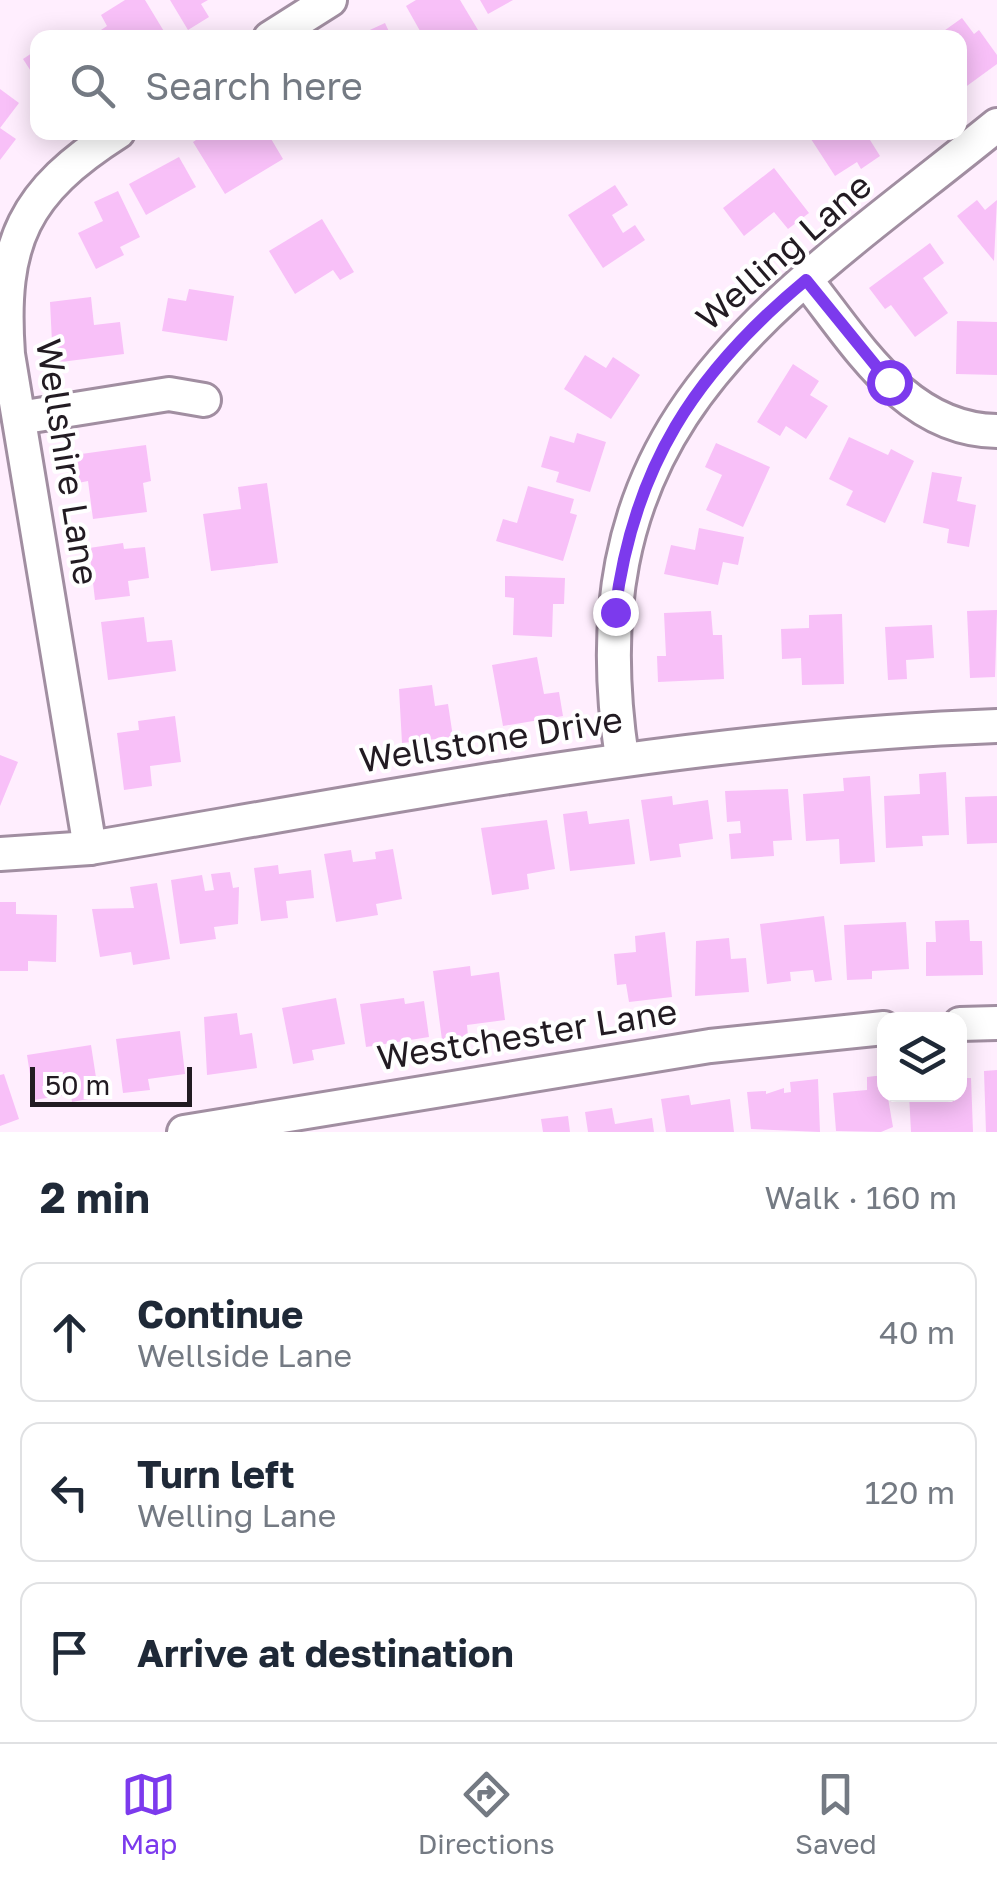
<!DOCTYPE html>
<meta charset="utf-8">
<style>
body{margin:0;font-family:"Golos Text",sans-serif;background:#f2f2f3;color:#1f2937}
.controls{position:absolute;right:30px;bottom:30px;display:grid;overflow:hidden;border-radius:20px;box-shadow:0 5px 25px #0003}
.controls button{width:90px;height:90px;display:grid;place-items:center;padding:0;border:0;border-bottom:2px solid #e0e1e3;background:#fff;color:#1f2937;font:50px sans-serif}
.scale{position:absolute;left:30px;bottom:25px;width:162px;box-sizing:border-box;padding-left:10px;border:5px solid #221b22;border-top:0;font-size:28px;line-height:35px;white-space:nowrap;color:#221b22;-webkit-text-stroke:8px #fff;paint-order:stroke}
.stop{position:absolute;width:30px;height:30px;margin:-22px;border:8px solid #7c3aed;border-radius:50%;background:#fff}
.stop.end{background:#7c3aed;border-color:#fff;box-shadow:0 2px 10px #0008}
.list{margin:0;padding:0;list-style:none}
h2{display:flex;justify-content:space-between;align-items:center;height:130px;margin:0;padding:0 40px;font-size:42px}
h2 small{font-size:32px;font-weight:400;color:#747a83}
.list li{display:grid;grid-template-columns:65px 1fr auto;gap:30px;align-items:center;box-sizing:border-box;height:140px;margin:0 20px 20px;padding:0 20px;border:2px solid #e0e1e3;border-radius:20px}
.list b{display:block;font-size:38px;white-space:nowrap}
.list p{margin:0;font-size:32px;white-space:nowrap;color:#747a83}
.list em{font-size:32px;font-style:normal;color:#747a83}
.icon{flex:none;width:55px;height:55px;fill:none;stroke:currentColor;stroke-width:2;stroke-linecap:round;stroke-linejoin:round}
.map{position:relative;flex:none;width:997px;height:1132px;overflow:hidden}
.search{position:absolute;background:#fff;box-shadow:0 5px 25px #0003;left:30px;right:30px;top:30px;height:110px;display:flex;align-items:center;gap:25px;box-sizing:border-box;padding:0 35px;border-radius:20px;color:#747a83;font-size:38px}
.sheet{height:610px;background:#fff}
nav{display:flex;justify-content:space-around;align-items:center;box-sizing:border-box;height:140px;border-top:2px solid #e0e1e3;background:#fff;font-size:28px;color:#747a83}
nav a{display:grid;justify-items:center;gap:5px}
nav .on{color:#7c3aed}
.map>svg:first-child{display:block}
</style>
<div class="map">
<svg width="997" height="1132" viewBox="0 0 997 1132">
<rect width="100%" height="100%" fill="#ffeefe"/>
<g fill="#f8c0f8">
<path d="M125 0H145L168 38H97L95 34 107 26 101 15Z"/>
<path d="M170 0H208L201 4 209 17 188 30Z"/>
<path d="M416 0H460L478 30 465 38H424L406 6Z"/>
<path d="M480 0H513L488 14Z"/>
<path d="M962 18 974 34 979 30 997 55V64L960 91V38H934Z"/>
<path d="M385 23 392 38H362L361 34Z"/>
<path d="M38 49V82L23 59Z"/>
<path d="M0 89 19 103 0 128 16 139 0 160Z"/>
<path d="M208 132 220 137 228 132H267L283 159 225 194 193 142Z"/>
<path d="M822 132H865L880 156 861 169 857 162 835 176 811 139Z"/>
<path d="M179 157 196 187 146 215 129 184Z"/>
<path d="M774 168 809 213 788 229 774 212 744 236 723 208Z"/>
<path d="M615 185 628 205 612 215 623 233 635 225 645 240 603 268 568 215Z"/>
<path d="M118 191 140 237 120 247 124 255 96 269 78 233 103 221 94 202Z"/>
<path d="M977 200 985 210 997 200 994 261 957 216Z"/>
<path d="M322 219 354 272 340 280 333 270 295 294 269 251Z"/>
<path d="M930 243 944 263 923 278 948 313 915 337 891 305 885 309 869 288Z"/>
<path d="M189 289 234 296 227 341 162 331 168 298 186 301Z"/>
<path d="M91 297 94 325 120 322 124 354 53 363 50 302Z"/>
<path d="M957 321 997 322V375L956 374Z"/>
<path d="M585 355 606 368 613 357 640 375 611 419 564 389Z"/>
<path d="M793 364 819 381 810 395 828 406 806 439 786 426 780 436 757 422Z"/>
<path d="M577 433 606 442 590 492 556 482 559 472 541 467 550 436 574 443Z"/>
<path d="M849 437 888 455 891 449 914 461 885 523 846 505 853 491 829 479Z"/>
<path d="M716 443 770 467 743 527 706 510 722 475 705 467Z"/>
<path d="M146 445 151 481 143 483 147 512 93 519 88 481 78 483 74 455Z"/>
<path d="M932 472 962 477 957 501 976 505 969 547 947 543 949 529 923 523Z"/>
<path d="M267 483 278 563 211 571 203 514 241 509 238 487Z"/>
<path d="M528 486 574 499 570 513 577 515 563 561 496 541 503 519 517 523Z"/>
<path d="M699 528 744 537 738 565 723 562 718 585 664 574 671 545 695 550Z"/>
<path d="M123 543 124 549 145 547 149 578 128 581 130 596 95 600 89 548Z"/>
<path d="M505 576 565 578 564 604H553L552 637 513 635 514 598 505 597Z"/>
<path d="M997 610 995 677 970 678 967 611Z"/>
<path d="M711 611 713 635H722L724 679 658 682 657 656H666L664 613Z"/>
<path d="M842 614 844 684 802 685 801 658 782 659 781 629 809 628V615Z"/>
<path d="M144 617 147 642 172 640 176 671 108 680 101 622Z"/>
<path d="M932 625 934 658 906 660 907 679 888 680 885 627Z"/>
<path d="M537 657 544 694 559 692 563 716 503 726 492 665Z"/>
<path d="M432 685 435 706 448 704 453 737 402 743 399 689Z"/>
<path d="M175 716 181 762 150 766 152 786 124 790 117 733 139 730 138 721Z"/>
<path d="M0 755 18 762 0 806Z"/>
<path d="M946 772 949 835 922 836 923 846 886 848 884 796 920 794 919 774Z"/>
<path d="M870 776 875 862 840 864 839 839 806 841 803 794 844 791 843 778Z"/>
<path d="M788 789 792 840 773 841 774 856 731 859 729 834 741 833 740 821 727 822 725 791Z"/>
<path d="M672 796 673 805 708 800 713 839 679 844 681 857 650 861 641 800Z"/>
<path d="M997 796V843L967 844 965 797Z"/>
<path d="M587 811 589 824 629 819 635 864 570 871 563 814Z"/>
<path d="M547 820 555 869 527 874 529 889 492 895 481 828Z"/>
<path d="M393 849 402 899 376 904 378 915 336 922 324 854 351 850 353 862 376 859 375 852Z"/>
<path d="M278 865 279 874 311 870 314 898 286 901 288 918 261 921 254 868Z"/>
<path d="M230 872 233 888 239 887 238 924 214 927 216 939 180 944 171 880 202 875 205 891 214 890 211 874Z"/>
<path d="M157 883 170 959 133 965 131 952 100 957 92 909 134 908 130 887Z"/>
<path d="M0 902H16V914L57 915 56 962 28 961V971H0Z"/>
<path d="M824 916 832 980 815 982 813 970 790 972 791 981 767 984 760 924Z"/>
<path d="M969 920 970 941H982L983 975 926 976V942H936L935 921Z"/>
<path d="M906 922 909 969 872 971V979L847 980 844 925Z"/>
<path d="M665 932 672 997 629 1002 626 984 617 985 614 954 636 952 635 936Z"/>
<path d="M729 938 731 959 746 958 749 992 695 996 696 941Z"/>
<path d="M470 966 471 976 499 972 505 1020 467 1025 468 1036 442 1040 433 971Z"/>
<path d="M336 998 345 1044 312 1050 314 1060 293 1064 282 1008Z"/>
<path d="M404 998 405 1004 424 1001 429 1037 366 1047 360 1004Z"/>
<path d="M237 1013 240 1035 252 1033 257 1068 207 1075 204 1017Z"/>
<path d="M180 1031 185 1074 148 1079 150 1090 123 1093 116 1039Z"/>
<path d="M91 1045 99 1097 72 1102 71 1094 34 1100 27 1055Z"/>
<path d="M997 1070V1132H986L984 1071Z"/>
<path d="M4 1074 19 1119 0 1126V1075Z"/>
<path d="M884 1075 893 1127 881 1132 836 1131 833 1093 867 1090V1077Z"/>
<path d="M960 1078H971L973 1132H911L909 1094H960Z"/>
<path d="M818 1079 820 1132 751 1129 747 1092 766 1091V1094L784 1088V1093L791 1092 790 1082Z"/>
<path d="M689 1095 691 1105 730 1099 734 1132H666L661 1099Z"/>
<path d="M612 1108 615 1124 652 1118 654 1132H588L585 1112Z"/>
<path d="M568 1116 570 1132H543L541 1119Z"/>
</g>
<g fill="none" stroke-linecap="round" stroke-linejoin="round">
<defs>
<g id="minor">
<path d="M270 38 330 0"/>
<path d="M806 280C857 344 906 430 997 431"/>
<path d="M19 418 169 394 204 400"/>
<path d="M622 758C571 420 766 312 997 125"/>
<path d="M90 848 8 354C0 241 24 192 118 132"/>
<path d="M0 854 90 848C391 797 691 737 997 726"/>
<path d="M960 1024 997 1023"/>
<path d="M184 1132 710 1046 884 1028"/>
</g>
</defs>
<use href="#minor" stroke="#a18ea1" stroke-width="38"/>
<use href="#minor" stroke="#fff" stroke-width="32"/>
</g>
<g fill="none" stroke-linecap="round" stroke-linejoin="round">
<path stroke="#7c3aed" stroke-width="12" d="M615 612C633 467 695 372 806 280L889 382"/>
</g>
<g text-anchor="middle" stroke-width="8" stroke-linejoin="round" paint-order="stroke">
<g font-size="35" fill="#221b22" stroke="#fff">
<text transform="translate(784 252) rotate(-41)" y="12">Welling Lane</text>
<text transform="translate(67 462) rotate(81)" y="12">Wellshire Lane</text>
<text transform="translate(491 740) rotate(-9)" y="12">Wellstone Drive</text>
<text transform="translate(527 1035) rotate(-9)" y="12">Westchester Lane</text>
</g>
</g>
</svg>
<div class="controls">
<button><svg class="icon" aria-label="layers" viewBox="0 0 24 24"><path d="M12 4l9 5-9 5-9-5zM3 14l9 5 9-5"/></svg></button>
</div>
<div class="scale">50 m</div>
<div class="stop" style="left:889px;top:382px"></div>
<div class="stop end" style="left:615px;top:612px"></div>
<div class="search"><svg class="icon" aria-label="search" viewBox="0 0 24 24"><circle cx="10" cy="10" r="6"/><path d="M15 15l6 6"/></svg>Search here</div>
</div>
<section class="sheet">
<h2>2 min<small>Walk · 160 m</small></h2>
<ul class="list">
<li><svg class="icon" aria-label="ahead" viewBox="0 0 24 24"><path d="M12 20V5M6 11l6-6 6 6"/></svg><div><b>Continue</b><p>Wellside Lane</p></div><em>40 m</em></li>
<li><svg class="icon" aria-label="left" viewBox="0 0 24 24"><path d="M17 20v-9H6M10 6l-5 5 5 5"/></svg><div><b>Turn left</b><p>Welling Lane</p></div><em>120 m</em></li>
<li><svg class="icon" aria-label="arrive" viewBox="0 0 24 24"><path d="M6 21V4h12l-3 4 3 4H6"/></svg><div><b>Arrive at destination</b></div></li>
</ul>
</section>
<nav>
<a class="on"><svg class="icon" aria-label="map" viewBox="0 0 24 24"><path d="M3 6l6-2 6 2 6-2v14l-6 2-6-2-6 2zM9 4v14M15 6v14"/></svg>Map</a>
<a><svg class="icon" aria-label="directions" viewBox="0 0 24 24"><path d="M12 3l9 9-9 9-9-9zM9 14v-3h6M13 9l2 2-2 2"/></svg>Directions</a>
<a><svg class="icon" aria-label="saved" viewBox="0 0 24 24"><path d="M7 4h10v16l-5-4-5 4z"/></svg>Saved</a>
</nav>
